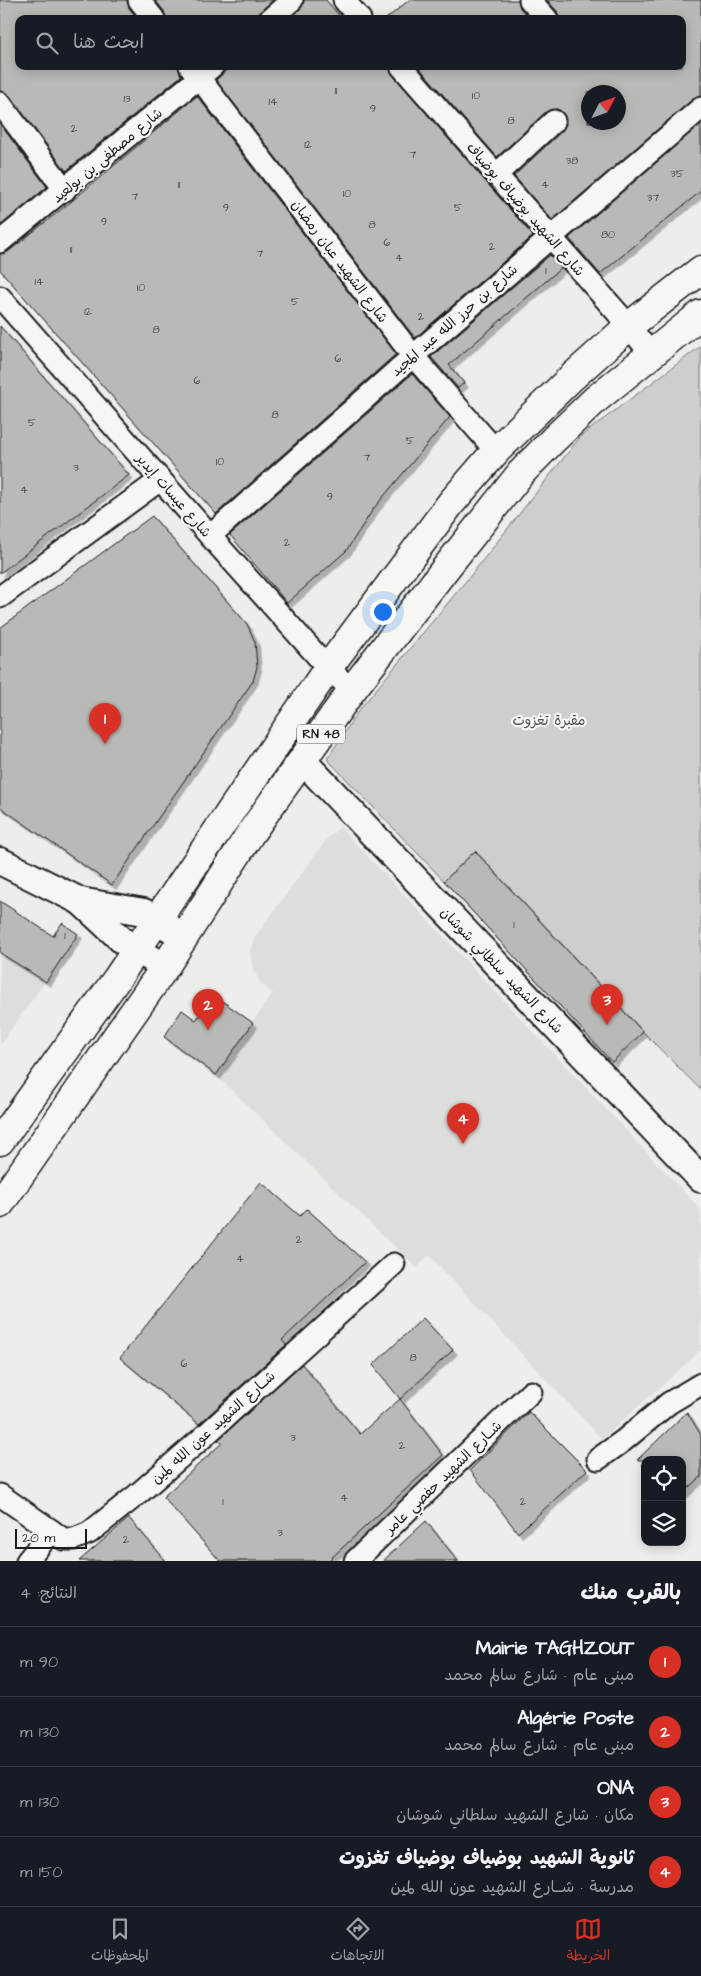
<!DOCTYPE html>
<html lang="ar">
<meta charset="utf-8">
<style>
body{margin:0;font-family:"Architects Daughter","Playpen Sans Arabic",sans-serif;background:#242831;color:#f1f3f6;direction:rtl}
.controls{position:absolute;right:15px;bottom:15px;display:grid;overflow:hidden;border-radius:10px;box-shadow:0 2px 12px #0003}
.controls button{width:45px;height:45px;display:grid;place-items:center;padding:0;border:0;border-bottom:1px solid #363941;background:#171b24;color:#f1f3f6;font:25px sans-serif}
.compass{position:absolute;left:581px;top:85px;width:45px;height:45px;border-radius:50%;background:#171b24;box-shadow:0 2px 12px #0003;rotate:49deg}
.scale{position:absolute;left:15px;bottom:12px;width:72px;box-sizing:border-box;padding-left:5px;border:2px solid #1c1c1c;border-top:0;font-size:14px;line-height:18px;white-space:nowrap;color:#1c1c1c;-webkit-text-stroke:4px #f6f6f2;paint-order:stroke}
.you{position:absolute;left:382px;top:611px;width:18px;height:18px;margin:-12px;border:4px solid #fff;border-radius:50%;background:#1a73e8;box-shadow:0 0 0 8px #1a73e833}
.badge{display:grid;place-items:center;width:32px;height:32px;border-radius:50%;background:#d93025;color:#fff;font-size:16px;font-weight:700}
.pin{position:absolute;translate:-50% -41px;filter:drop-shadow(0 1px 2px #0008)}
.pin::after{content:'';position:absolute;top:26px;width:18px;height:15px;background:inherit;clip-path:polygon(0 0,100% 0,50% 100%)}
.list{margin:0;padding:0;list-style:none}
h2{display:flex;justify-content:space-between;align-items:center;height:65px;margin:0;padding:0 20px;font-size:21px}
h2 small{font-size:16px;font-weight:400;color:#9ea1a6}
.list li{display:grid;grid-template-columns:32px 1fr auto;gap:15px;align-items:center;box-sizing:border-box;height:70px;padding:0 20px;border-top:1px solid #363941}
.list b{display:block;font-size:19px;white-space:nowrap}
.list p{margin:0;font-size:16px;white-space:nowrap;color:#9ea1a6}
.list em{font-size:16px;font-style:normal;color:#9ea1a6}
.icon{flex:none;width:28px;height:28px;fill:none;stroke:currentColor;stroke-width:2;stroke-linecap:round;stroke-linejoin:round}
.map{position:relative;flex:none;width:701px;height:1561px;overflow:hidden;direction:ltr}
.search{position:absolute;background:#171b24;box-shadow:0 2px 12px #0003;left:15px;right:15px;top:15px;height:55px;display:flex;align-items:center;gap:12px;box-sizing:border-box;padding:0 18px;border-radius:10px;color:#9ea1a6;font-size:19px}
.sheet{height:345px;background:#171b24}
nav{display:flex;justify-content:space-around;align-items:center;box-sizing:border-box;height:70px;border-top:1px solid #363941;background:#171b24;font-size:14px;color:#9ea1a6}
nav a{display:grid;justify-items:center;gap:2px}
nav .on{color:#d93025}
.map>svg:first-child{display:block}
</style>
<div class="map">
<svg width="701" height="1561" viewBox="0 0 701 1561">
<defs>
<filter id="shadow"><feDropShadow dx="4.5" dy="4.5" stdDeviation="0" flood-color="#0004"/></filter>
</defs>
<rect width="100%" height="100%" fill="#edede9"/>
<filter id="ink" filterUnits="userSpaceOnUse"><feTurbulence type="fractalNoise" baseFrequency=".02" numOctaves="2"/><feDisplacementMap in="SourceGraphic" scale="10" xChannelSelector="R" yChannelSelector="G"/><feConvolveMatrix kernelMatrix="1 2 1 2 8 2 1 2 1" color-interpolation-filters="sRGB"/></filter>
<g filter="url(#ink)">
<g fill="#ddddda">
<path d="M340 827 701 1210V1350L602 1439 429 1255 417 1268 216 1075 273 993 262 985 253 970 250 952 254 938 326 840Z"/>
<path d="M0 953 44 983 0 1045Z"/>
</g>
<path fill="#cececb" stroke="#757574" d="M701 346V1090L643 1032 475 851 444 881 327 759 359 710 471 575 581 436Z"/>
<g fill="#b9b9b6" stroke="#1c1c1c" fill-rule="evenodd" filter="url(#shadow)">
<path d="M0 0H127L129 8 138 19H19V66H178L181 76 66 171 10 96 0 91Z"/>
<path d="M155 0H273L262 10 258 19H166L164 11Z"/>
<path d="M304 0H326L342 19H289L300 9Z"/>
<path d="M409 0H518L520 8 530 19H386Z"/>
<path d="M547 0H701V96L693 99 552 220 514 176 563 130 566 124 563 113 557 109 546 112 497 157 418 66H682V19H559L557 11ZM588 92H618V122H588Z"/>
<path d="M231 66H389L392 74 533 236 415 338 216 80Z"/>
<path d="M197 96 396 354 216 514 0 270V254L8 252 73 200Z"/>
<path d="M0 124 47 187 0 226Z"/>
<path d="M701 124V191L600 274 569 238Z"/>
<path d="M550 255 561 268 449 365 464 383 458 388 431 357Z"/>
<path d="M0 326 129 475 0 573Z"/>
<path d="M412 374 450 417 374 508 346 551 287 603 230 535Z"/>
<path d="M152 516 247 624 255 642 257 667 253 681 112 885 0 807V628Z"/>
<path d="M475 851 643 1032 612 1062 444 881Z"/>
<path d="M0 901 53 936 62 923 78 934 46 982 0 953Z"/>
<path d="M214 995 253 1023 216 1075 164 1037 182 1010 196 1020Z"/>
<path d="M261 1182 300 1216 307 1209 365 1262 282 1340 286 1345 199 1424 120 1358Z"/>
<path d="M423 1318 453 1350 400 1399 373 1365Z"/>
<path d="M302 1364 360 1434 400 1399 443 1455 328 1561H220L163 1497 222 1443 218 1440Z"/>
<path d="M529 1412 587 1470 518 1533 470 1470Z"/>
<path d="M687 1412 701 1435V1477L682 1494V1460H637Z"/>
<path d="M129 1518 166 1561H79Z"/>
<path d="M426 1521 458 1561H383Z"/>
</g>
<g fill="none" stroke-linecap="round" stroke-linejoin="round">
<defs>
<g id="minor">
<path d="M139 0 154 19"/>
<path d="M344 0 360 19"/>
<path d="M530 0 547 19"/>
<path d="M270 19 292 0"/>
<path d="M190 66 413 356 496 451"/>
<path d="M401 66 629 326 650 353"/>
<path d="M0 103 65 190"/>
<path d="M496 175 554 121"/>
<path d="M0 242 213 66"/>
<path d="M0 297 210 536 328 668 352 690"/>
<path d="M210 536 413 356 701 108"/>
<path d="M0 597 160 480"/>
<path d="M598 1459 623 1441 669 1403 701 1384"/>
<path d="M0 1495 52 1531"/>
<path d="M27 1561 52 1531 63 1539H74L89 1533 138 1494 200 1440 394 1264"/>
<path d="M355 1561 531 1392"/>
</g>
<g id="tertiary">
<path d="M303 761 701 1179"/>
<path d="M0 861 80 901 144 912 184 937"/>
<path d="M80 901 123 941 165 967"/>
</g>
<g id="trunk">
<path d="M0 1141 116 980 328 668 451 503 496 451 571 378 629 326 701 270"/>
<path d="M0 1204 165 967 250 834 352 690 445 569 521 473 553 440 596 399 701 314"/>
</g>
</defs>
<use href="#minor" stroke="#1c1c1c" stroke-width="25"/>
<use href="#tertiary" stroke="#1c1c1c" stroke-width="30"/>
<use href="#trunk" stroke="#1c1c1c" stroke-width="31"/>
<use href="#minor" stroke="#f6f6f2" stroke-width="21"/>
<use href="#tertiary" stroke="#f6f6f2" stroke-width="26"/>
<use href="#trunk" stroke="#f6f6f2" stroke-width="28"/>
</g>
</g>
<g text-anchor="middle" stroke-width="4.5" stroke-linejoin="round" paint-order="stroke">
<g font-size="11" fill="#434342">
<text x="336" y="94">11</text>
<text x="476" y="99">10</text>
<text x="127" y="102">13</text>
<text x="273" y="105">14</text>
<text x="373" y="112">9</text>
<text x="511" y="124">8</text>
<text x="74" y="132">2</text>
<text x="308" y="148">12</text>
<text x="413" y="158">7</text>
<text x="572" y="164">38</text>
<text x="677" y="177">35</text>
<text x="179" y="188">11</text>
<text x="545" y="188">4</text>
<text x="347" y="197">10</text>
<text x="135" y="200">7</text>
<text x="653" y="201">37</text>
<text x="226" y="211">9</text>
<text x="458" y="211">5</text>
<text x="104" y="225">9</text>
<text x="372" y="228">8</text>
<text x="608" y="238">80</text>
<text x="387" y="246">6</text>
<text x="492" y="250">2</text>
<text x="71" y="253">11</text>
<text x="260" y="257">7</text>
<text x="399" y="261">4</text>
<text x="546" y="274">1</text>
<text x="39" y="285">14</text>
<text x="141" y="291">10</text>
<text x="295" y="305">5</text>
<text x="88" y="315">12</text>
<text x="421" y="320">2</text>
<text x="156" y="333">8</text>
<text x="338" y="362">6</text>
<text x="197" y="384">6</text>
<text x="275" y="418">8</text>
<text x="32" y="426">5</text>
<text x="410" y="444">5</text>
<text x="367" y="461">7</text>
<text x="220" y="465">10</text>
<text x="76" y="471">3</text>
<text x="24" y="493">4</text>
<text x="330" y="500">9</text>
<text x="287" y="546">2</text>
<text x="514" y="928">1</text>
<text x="65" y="939">1</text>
<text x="299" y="1243">2</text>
<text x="240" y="1262">4</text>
<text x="413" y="1361">8</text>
<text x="184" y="1367">6</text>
<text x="293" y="1441">3</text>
<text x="402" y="1449">2</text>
<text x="344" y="1501">4</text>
<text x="223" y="1505">1</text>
<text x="523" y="1505">2</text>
<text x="280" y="1536">3</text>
<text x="126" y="1543">2</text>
</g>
<rect fill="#f6f6f2" stroke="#5d5d5c" stroke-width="1" x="297" y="724.5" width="48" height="19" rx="4"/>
<g font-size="12" font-weight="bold" fill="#1c1c1c">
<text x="321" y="738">RN 48</text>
</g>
<g font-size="14" fill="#1c1c1c" stroke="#f6f6f2">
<text transform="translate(107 155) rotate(-40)" y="5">شارع مصطفى بن بولعيد</text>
<text transform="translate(526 209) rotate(49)" y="5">شارع الشهيد بوضياف بوضياف</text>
<text transform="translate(340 261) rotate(53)" y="5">شارع الشهيد عبان رمضان</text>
<text transform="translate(454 320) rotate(-41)" y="5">شارع بن حرز الله عبد المجيد</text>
<text transform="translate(174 495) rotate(49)" y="5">شارع عيسات إيدير</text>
<text transform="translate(502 970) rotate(46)" y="5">شارع الشهيد سلطاني شوشان</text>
<text transform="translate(213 1427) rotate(-42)" y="5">شــارع الشهيد عون الله لمين</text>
<text transform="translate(443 1477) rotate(-44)" y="5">شــارع الشهيد حفصي عامر</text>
</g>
<g font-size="14" fill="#515151" stroke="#f6f6f2">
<text x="549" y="725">مقبرة تغزوت</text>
</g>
</g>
</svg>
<div class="controls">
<button><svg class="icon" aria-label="locate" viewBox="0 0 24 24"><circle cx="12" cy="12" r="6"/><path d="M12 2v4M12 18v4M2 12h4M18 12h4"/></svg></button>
<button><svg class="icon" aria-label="layers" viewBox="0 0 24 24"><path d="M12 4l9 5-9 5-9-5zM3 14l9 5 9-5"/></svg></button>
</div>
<svg class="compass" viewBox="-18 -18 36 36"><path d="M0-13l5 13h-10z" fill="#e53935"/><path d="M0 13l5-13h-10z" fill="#9ea1a6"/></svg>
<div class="scale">20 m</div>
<div class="you"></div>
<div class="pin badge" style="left:105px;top:744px">1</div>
<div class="pin badge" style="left:208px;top:1030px">2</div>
<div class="pin badge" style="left:607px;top:1025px">3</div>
<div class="pin badge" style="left:463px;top:1144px">4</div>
<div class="search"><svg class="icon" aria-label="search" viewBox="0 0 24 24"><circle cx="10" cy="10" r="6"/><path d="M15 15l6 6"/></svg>ابحث هنا</div>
</div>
<section class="sheet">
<h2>بالقرب منك<small>النتائج: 4</small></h2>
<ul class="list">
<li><span class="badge">1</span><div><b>Mairie TAGHZOUT</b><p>مبنى عام · شارع سالم محمد</p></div><em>90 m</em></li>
<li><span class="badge">2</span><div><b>Algérie Poste</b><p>مبنى عام · شارع سالم محمد</p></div><em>130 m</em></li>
<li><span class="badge">3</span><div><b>ONA</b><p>مكان · شارع الشهيد سلطاني شوشان</p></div><em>130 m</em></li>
<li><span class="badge">4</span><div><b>ثانوية الشهيد بوضياف بوضياف تغزوت</b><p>مدرسة · شــارع الشهيد عون الله لمين</p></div><em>150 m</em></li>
</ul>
</section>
<nav>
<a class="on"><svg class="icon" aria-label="map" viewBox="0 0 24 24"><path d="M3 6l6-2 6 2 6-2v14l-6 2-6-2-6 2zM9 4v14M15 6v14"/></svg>الخريطة</a>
<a><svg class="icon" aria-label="directions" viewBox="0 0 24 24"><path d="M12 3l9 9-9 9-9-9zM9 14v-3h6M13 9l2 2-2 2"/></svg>الاتجاهات</a>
<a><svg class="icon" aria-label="saved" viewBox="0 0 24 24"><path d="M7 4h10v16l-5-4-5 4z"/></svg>المحفوظات</a>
</nav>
